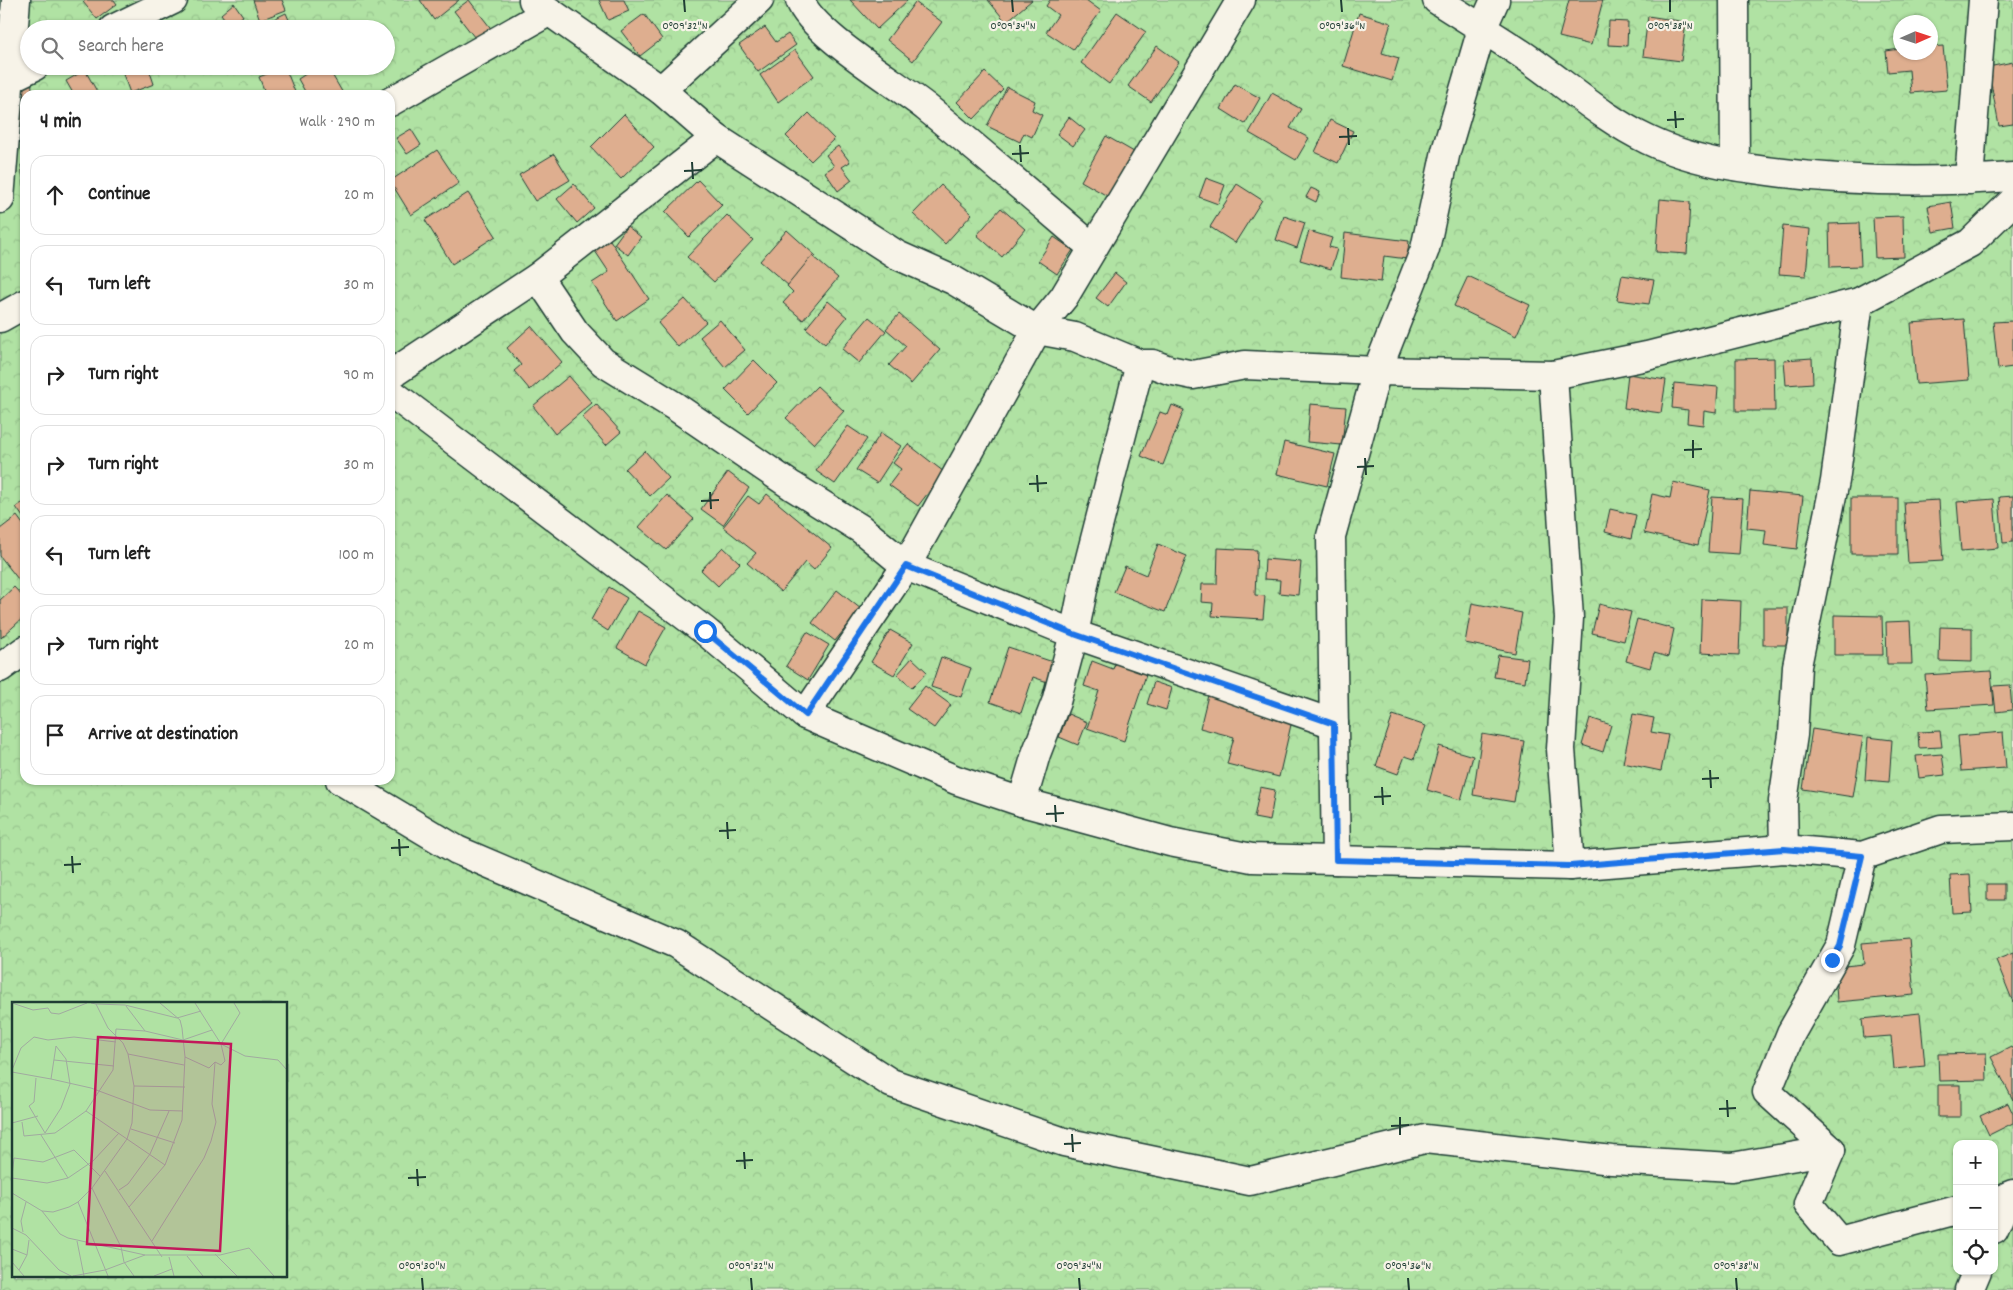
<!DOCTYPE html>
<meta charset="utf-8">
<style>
body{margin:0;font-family:Dekko,sans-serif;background:#f2f2f2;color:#222}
.controls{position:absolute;right:15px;bottom:15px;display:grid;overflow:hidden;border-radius:10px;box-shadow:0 1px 4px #0004}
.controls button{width:45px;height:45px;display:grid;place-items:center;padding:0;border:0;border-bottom:1px solid #e0e0e0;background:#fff;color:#222;font:25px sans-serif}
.compass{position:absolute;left:1893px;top:15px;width:45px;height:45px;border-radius:50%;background:#fff;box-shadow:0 1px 4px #0004;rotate:87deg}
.stop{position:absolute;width:15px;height:15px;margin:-11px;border:4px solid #1a73e8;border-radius:50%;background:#fff}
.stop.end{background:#1a73e8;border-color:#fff;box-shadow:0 1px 5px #0008}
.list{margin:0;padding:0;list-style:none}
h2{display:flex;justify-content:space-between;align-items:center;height:65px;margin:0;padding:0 20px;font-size:21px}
h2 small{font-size:16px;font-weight:400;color:#767676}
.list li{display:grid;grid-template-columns:32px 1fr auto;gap:15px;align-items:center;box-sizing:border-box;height:80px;margin:0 10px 10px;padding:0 10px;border:1px solid #e0e0e0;border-radius:15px}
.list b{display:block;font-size:19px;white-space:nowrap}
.list em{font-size:16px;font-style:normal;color:#767676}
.icon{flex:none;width:28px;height:28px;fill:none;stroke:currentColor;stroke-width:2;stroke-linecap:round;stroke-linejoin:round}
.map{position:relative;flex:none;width:2013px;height:1290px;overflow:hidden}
.search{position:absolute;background:#fff;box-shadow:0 1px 4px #0004;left:20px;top:20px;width:375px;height:55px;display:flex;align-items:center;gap:12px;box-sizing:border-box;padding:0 18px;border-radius:28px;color:#767676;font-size:19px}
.panel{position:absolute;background:#fff;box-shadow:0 1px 4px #0004;left:20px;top:90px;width:375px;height:695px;border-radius:15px}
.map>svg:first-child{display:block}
</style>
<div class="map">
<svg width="2013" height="1290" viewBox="0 0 2013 1290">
<defs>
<pattern id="park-crowns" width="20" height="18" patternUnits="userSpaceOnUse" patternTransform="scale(1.25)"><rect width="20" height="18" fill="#b0e2a3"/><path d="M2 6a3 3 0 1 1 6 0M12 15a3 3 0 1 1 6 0" fill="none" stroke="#97c38d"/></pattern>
</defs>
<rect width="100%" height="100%" fill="#f7f3e8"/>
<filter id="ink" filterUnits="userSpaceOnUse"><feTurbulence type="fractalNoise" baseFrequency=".02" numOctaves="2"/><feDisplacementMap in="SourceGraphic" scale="10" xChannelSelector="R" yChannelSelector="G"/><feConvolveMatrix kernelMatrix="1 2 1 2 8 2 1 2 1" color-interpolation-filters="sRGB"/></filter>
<g filter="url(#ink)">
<path fill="url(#park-crowns)" stroke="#68906c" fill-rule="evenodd" d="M0 0H2013V1290H0ZM1900 22H1930V52H1900ZM29 29H386V66H29ZM25 95H390V780H25ZM14 1004H286V1276H14ZM1957 1144H1994V1271H1957Z"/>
<g fill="#deae8f" stroke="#1f3d34">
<path d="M86 0H114L117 4 97 19 83 2Z"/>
<path d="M253 0H282L286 10 260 20Z"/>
<path d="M420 0H459L434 20Z"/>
<path d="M469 0 493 31 478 42 454 11Z"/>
<path d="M599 0H624L629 11 608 20Z"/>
<path d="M850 0H908L877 29Z"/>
<path d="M988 0H1032L1006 22Z"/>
<path d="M1050 0H1086L1101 11 1073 50 1046 32 1058 15 1046 6Z"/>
<path d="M1569 0H1603L1591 45 1559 37Z"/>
<path d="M915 2 942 22 913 61 887 40Z"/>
<path d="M234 3 243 16 230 26 221 14Z"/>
<path d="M1117 12 1146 32 1109 84 1081 63Z"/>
<path d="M286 13 293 29H253Z"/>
<path d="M1359 13 1391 23 1382 53 1399 58 1392 81 1343 66Z"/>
<path d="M644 14 662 39 640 56 621 31Z"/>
<path d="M1648 16 1686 22 1681 61 1643 56Z"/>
<path d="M1609 21 1628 22 1627 46 1608 45Z"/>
<path d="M765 27 776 42 788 34 796 45 758 72 739 45Z"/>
<path d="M1157 46 1179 62 1151 102 1128 86Z"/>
<path d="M1943 46 1947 90 1911 93 1909 70 1888 72 1886 51 1900 49V52H1930V47Z"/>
<path d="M795 50 814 76 778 102 760 75Z"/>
<path d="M2013 62V124L1999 126 1988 67Z"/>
<path d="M120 66H148L154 84 130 93Z"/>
<path d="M318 66H327L344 95H307L298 79Z"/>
<path d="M285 67 295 92 288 95H266L259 77Z"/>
<path d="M85 70 99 95H74L66 81Z"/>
<path d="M985 72 1003 89 974 119 957 102Z"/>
<path d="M31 80 33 95H25V160L13 83Z"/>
<path d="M1235 84 1260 98 1245 124 1221 109Z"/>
<path d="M1007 87 1035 101 1032 110 1042 115 1032 137 1024 133 1020 142 987 126Z"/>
<path d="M1272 93 1301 109 1290 128 1309 138 1296 160 1249 133Z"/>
<path d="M809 113 834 139 811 161 786 136Z"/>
<path d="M624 114 654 147 621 179 591 147Z"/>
<path d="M1069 117 1085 130 1073 146 1057 134Z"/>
<path d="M1330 120 1353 131 1338 163 1315 152Z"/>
<path d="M411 129 421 145 407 154 396 138Z"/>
<path d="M1106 136 1134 152 1109 197 1081 181Z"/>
<path d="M838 146 850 162 842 167 852 180 838 191 825 172 834 166 826 155Z"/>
<path d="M437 150 459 183 411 215 390 181Z"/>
<path d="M554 154 570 180 535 201 519 175Z"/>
<path d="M25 164V192L21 165Z"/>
<path d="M1206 178 1225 185 1218 204 1199 197Z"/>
<path d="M698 180 722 205 689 237 665 212Z"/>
<path d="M574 184 594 208 577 223 557 199Z"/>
<path d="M1237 184 1262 200 1235 243 1210 227Z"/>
<path d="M941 185 972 214 945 244 913 214Z"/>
<path d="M1311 188 1320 192 1316 202 1306 197Z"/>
<path d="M468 193 496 236 452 264 425 220Z"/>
<path d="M1660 199 1690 202 1687 254 1656 252Z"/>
<path d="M1951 202 1955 228 1933 232 1928 206Z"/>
<path d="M1001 208 1025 229 1002 257 977 235Z"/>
<path d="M727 215 753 240 714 282 687 257Z"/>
<path d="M1284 216 1305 223 1297 248 1276 240Z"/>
<path d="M1903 216 1904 257 1875 258 1873 217Z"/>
<path d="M1859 223 1861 266 1830 267 1829 224Z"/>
<path d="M627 226 641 237 628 255 614 244Z"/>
<path d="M1783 226 1810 229 1806 276 1779 274Z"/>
<path d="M787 230 816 256 789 286 760 261Z"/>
<path d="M1309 231 1332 238 1329 247 1337 249 1331 269 1300 260Z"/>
<path d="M1345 233 1409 241 1407 259 1384 256 1381 282 1341 277Z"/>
<path d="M1054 237 1073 250 1057 274 1038 261Z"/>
<path d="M610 240 649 299 617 321 592 283 609 272 595 251Z"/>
<path d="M812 256 838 278 803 320 783 303 793 292 787 286Z"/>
<path d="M1115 273 1126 282 1108 307 1096 298Z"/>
<path d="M1622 275 1654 280 1649 304 1617 300Z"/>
<path d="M1468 276 1530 305 1516 336 1454 306Z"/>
<path d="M685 299 706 322 678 347 658 323Z"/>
<path d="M828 301 847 317 825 344 806 328Z"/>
<path d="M899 314 940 350 911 384 889 365 906 346 886 329Z"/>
<path d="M869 317 886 331 859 363 842 349Z"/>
<path d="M1964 319 1969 380 1916 384 1911 323Z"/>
<path d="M720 320 745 350 725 367 700 337Z"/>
<path d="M2013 321V367L1998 369 1993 322Z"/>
<path d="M531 326 562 362 530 390 514 371 521 365 507 348Z"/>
<path d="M1774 358 1775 411H1736V359Z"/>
<path d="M1812 358 1813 383 1786 385 1784 360Z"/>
<path d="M754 360 777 383 748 413 725 390Z"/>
<path d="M1628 374 1666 380 1661 413 1624 408Z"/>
<path d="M569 376 592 403 555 434 533 406Z"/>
<path d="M1674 383 1718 387 1716 413 1704 411 1703 425 1687 423 1688 410 1672 408Z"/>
<path d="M817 386 844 411 814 444 786 418Z"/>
<path d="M596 404 621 432 606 445 582 417Z"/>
<path d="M1310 404 1346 407 1342 445 1307 442Z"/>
<path d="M1172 405 1184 410 1163 465 1141 456 1160 412 1168 415Z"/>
<path d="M848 426 867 439 835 484 816 471Z"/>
<path d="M881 433 901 446 877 483 856 470Z"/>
<path d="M1284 442 1335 454 1327 486 1277 474Z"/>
<path d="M908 444 944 472 918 506 889 485 901 469 893 463Z"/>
<path d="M645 451 669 478 650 496 625 469Z"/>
<path d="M728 472 749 488 723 525 701 509Z"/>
<path d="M1673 482 1710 490 1698 545 1644 533 1652 494 1670 498Z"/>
<path d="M1750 491 1803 496 1797 549 1764 545 1766 530 1747 528Z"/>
<path d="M767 494 832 548 814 570 805 562 781 592 747 563 756 553 723 527 748 496 759 504Z"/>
<path d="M667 495 694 519 666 550 639 527Z"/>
<path d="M2013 496V542L2003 543 1999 497Z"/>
<path d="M1712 497 1743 499 1739 554 1708 552Z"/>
<rect x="1851" y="498" width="47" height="56"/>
<path d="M1994 499 1998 548 1961 551 1957 502Z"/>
<path d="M1939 500 1943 561 1908 563 1904 502Z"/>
<path d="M25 501V520L16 507Z"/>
<path d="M1610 509 1636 515 1631 539 1605 532Z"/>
<path d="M17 516 25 527V588L0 556V529Z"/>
<path d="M1158 544 1187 556 1165 612 1114 592 1125 566 1146 575Z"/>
<path d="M723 547 740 563 718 586 701 570Z"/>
<path d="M1218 548 1257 550 1255 595 1265 596 1263 619 1212 616 1213 603 1201 602 1202 584H1217Z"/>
<path d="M1265 559 1301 562 1298 595 1279 593 1280 580 1264 579Z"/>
<path d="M14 587 25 599V616L1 638 0 600Z"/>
<path d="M609 587 627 598 608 631 591 620Z"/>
<path d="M837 590 861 609 835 641 812 623Z"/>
<path d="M1702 599 1741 601 1739 655 1700 653Z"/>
<path d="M1472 603 1522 613 1515 653 1465 643Z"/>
<path d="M1599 604 1631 612 1624 641 1592 633Z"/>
<rect x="1763" y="608" width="25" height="37"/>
<path d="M638 611 666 627 645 664 617 648Z"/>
<path d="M1834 615 1882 616 1883 655H1834Z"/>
<path d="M1637 619 1674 629 1668 657 1654 653 1650 668 1626 661Z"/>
<path d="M1910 621 1912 664H1887L1886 622Z"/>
<path d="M1940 627 1972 628V662L1939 661Z"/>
<path d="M890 630 913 643 894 675 871 662Z"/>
<path d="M807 632 829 645 808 680 786 666Z"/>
<path d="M1008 647 1062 665 1056 685 1033 677 1021 713 990 702Z"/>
<path d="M1498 655 1528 659 1525 682 1494 677Z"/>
<path d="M941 657 971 668 961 697 931 687Z"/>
<path d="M912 658 927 672 912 688 897 675Z"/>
<path d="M1117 659 1148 669 1124 741 1087 728 1099 691 1084 686 1092 661 1113 669Z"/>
<path d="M1991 671 1994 705 1928 709 1925 675Z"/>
<path d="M1154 682 1172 688 1166 710 1147 704Z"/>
<path d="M2010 685 2012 710 1996 712 1993 686Z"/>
<path d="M925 686 951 705 934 728 907 709Z"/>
<path d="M1208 695 1293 716 1279 777 1227 764 1234 737 1200 728Z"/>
<path d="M1068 714 1087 722 1078 745 1059 737Z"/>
<path d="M1633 714 1654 718 1651 732 1668 735 1661 771 1623 763Z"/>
<path d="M1393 715 1426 726 1414 759 1405 756 1398 774 1376 766Z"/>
<path d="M1590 718 1611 725 1603 752 1582 745Z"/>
<path d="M1812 729 1863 737 1853 797 1803 789Z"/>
<path d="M1940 731 1942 747 1919 748 1918 732Z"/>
<path d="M2003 732 2006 768 1961 771 1958 736Z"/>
<path d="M1482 734 1524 741 1514 802 1473 795Z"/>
<path d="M1868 737 1892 740 1889 782 1865 780Z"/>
<path d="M1439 746 1473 756 1461 800 1427 790Z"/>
<path d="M1942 754 1945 775 1919 778 1916 756Z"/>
<path d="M1260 787 1275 790 1270 821 1254 818Z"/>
<path d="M1970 874 1972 912 1952 913 1950 875Z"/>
<rect x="1987" y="884" width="17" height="16"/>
<path d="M1909 939 1914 995 1837 1002 1835 967 1864 964 1862 943Z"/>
<path d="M2013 953V1002L1996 960Z"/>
<path d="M1920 1013 1925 1066 1894 1069 1891 1036 1864 1038 1862 1019Z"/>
<path d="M2011 1047 2013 1050V1100L1991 1057Z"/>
<path d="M1986 1053 1987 1080 1939 1081 1938 1054Z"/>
<rect x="1938" y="1085" width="22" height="32"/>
<path d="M2008 1103 2013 1114V1123L1989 1135 1980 1116Z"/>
</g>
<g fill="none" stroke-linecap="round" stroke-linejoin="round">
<defs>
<g id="street">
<path d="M533 0 661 90 716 138 897 255 953 280 1037 330 1075 337 1140 364H1153L1169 370 1193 375 1245 365 1377 371 1553 375 1647 356 1859 302 1970 243 2013 201"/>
<path d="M800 0C811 33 896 83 927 108 983 153 1038 201 1093 248"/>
<path d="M1437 0C1468 20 1500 39 1529 59 1569 87 1604 119 1648 140 1681 156 1717 164 1753 169 1839 182 1927 183 2013 177"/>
<path d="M1734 0 1735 166"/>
<path d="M113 29 173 0"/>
<path d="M0 83 35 66"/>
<path d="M661 90 759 0"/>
<path d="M390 102 548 12"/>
<path d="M1969 180 1983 0"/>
<path d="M0 199 16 0"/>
<path d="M538 277 575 332 603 362 676 407 792 486 861 529 906 566 1074 634 1334 724"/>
<path d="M0 318 25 304"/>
<path d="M390 375 538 277 716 138"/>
<path d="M1553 375 1569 618 1561 749 1570 866"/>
<path d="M390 392 705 631 805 715 956 780 1022 802 1170 842 1252 858 1570 866 1784 849 1862 856 1941 829 2013 826"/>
<path d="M0 668 25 650"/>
<path d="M805 715 906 566 1037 330 1064 297 1241 0"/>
<path d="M340 780 457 850 676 944 891 1083 1064 1142 1250 1181 1425 1139 1612 1160 1732 1167 1831 1150 1808 1204 1839 1241 1957 1210"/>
<path d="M1022 802 1036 754 1056 702 1074 634 1087 570 1140 364"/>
<path d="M1784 849 1783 801 1793 735 1797 666 1835 481 1859 302"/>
<path d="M1336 860 1331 536 1377 371 1425 249 1446 151 1482 29 1495 0"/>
<path d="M1831 1150 1767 1092 1791 1033 1841 945 1862 856"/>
<path d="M1994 1229 2008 1196 2013 1194"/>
<path d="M1969 1290 1977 1271"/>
</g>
</defs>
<use href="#street" stroke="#1f3d34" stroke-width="31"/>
<use href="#street" stroke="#f7f3e8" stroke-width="28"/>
</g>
</g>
<g fill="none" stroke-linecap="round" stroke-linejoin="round" filter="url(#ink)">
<path stroke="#1a73e8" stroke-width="6" d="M705 631 806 715 906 566 1074 634 1334 724 1336 860 1570 866 1784 849 1862 856 1840 946 1832 960"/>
</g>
<path fill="none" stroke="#1f3d34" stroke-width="2" d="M684 0 685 12M1012 0 1013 12M1341 0 1342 12M1670 0V12M1675 111 1676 128M1667 120 1684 119M1348 128 1349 145M1339 137 1357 136M1020 145 1021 162M1012 154 1029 153M692 162 693 179M684 171 702 170M1693 440V458M1684 450 1702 449M1365 458 1366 475M1357 467 1374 466M1037 475 1038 492M1029 484 1047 483M710 492 711 509M701 501 719 500M1710 770 1711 788M1702 779 1719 778M1382 787 1383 805M1374 797 1391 796M1055 805 1056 822M1046 814 1064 813M727 822 728 839M719 831 736 830M399 839 400 856M391 848 409 847M72 856 73 873M64 865 81 864M1727 1100 1728 1117M1719 1109 1736 1108M1400 1117V1135M1391 1126 1409 1125M1072 1134 1073 1152M1064 1144 1081 1143M744 1152 745 1169M736 1161 753 1160M417 1169 418 1186M408 1178 426 1177M422 1278 423 1290M751 1278 752 1290M1079 1278 1080 1290M1408 1278 1409 1290M1736 1278 1737 1290"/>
<g transform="translate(12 1002)">
<rect width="275" height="275" fill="#f7f3e8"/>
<path d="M0 1H275V274H0Z" fill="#b0e2a3"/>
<path fill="none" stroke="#a1aaa0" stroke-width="1" d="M0 1 21 8 36 6 39 11 47 12 75 1M183 1 209 42 233 54 266 58 275 68M84 2 113 3 165 16 189 9M114 4 133 29M116 52 172 63M173 55 197 66 203 60M42 58 102 64M0 68 9 46 22 35 36 38 62 35 104 40M0 70 39 77 44 44 54 57 58 82 49 106 33 131 17 104 22 100 24 76M39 77 79 86 138 108 171 109M122 84 173 85M74 109 153 163M10 120 12 134 43 131 74 109 101 68 104 27 133 29 171 38 200 28M0 121 26 114M119 127 163 141M29 133 56 176M93 169 150 255M0 174 2 156 31 160 62 148 88 174M0 176 35 181 56 176 81 159 107 131M80 186 109 245 112 260 122 274M107 188 116 182 138 152 157 109M0 191 30 209 41 210 57 205 66 200 80 186 115 137 120 121 122 84 116 52 111 41 96 26 84 2 79 1M66 200 96 274M117 205 153 163 170 118 173 55 170 26 168 18 148 1M30 209 48 232 56 236 133 253H208L237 246 262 274M0 226 14 233 47 268 59 274M11 230 9 219 14 200M65 239 72 274M140 239 192 156 199 139 204 120 200 102 203 60 209 63 213 59 209 42 228 11 222 1M0 247 15 253M203 252 225 274M175 254 191 274M157 255 162 274M0 260 12 274M7 268 15 253 17 238M61 274 93 268 133 253M142 274 160 267"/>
<path fill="#c2185b" fill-opacity="0.15" stroke="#c2185b" stroke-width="2.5" d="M86 35 219 42 208 249 75 242Z"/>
<rect width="275" height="275" fill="none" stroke="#1f3d34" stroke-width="2.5"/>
</g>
<g font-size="12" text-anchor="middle" fill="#1f3d34" stroke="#f7f3e8" stroke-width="4.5" stroke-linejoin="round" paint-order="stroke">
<text x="685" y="29">0°09'32"N</text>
<text x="1013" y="29">0°09'34"N</text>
<text x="1342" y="29">0°09'36"N</text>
<text x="1670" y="29">0°09'38"N</text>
<text x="422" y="1269">0°09'30"N</text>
<text x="751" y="1269">0°09'32"N</text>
<text x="1079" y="1269">0°09'34"N</text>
<text x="1408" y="1269">0°09'36"N</text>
<text x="1736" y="1269">0°09'38"N</text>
</g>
</svg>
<div class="controls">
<button>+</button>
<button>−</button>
<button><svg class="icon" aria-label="locate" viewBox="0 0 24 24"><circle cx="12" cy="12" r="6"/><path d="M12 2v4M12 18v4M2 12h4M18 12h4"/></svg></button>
</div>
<svg class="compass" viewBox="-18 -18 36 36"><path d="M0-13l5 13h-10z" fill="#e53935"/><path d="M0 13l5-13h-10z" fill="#767676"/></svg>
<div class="stop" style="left:705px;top:631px"></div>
<div class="stop end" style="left:1832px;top:960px"></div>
<div class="search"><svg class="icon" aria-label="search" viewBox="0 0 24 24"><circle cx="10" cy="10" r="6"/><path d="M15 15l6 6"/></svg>Search here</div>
<section class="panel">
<h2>4 min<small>Walk · 290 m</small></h2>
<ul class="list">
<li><svg class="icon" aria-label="ahead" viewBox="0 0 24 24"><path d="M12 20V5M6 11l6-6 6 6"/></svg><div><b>Continue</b></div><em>20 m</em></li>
<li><svg class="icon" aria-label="left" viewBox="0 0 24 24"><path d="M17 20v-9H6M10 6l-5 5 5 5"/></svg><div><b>Turn left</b></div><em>30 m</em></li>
<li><svg class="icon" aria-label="right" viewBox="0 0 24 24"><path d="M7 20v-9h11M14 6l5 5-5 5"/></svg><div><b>Turn right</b></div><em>90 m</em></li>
<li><svg class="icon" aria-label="right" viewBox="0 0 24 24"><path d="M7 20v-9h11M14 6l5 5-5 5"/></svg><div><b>Turn right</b></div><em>30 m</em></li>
<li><svg class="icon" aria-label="left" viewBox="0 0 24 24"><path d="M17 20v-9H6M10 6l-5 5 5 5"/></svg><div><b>Turn left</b></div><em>100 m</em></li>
<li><svg class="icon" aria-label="right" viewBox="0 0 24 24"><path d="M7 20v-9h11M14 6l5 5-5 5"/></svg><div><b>Turn right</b></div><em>20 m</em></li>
<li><svg class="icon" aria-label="arrive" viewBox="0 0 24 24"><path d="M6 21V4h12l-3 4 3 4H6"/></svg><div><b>Arrive at destination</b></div></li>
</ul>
</section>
</div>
